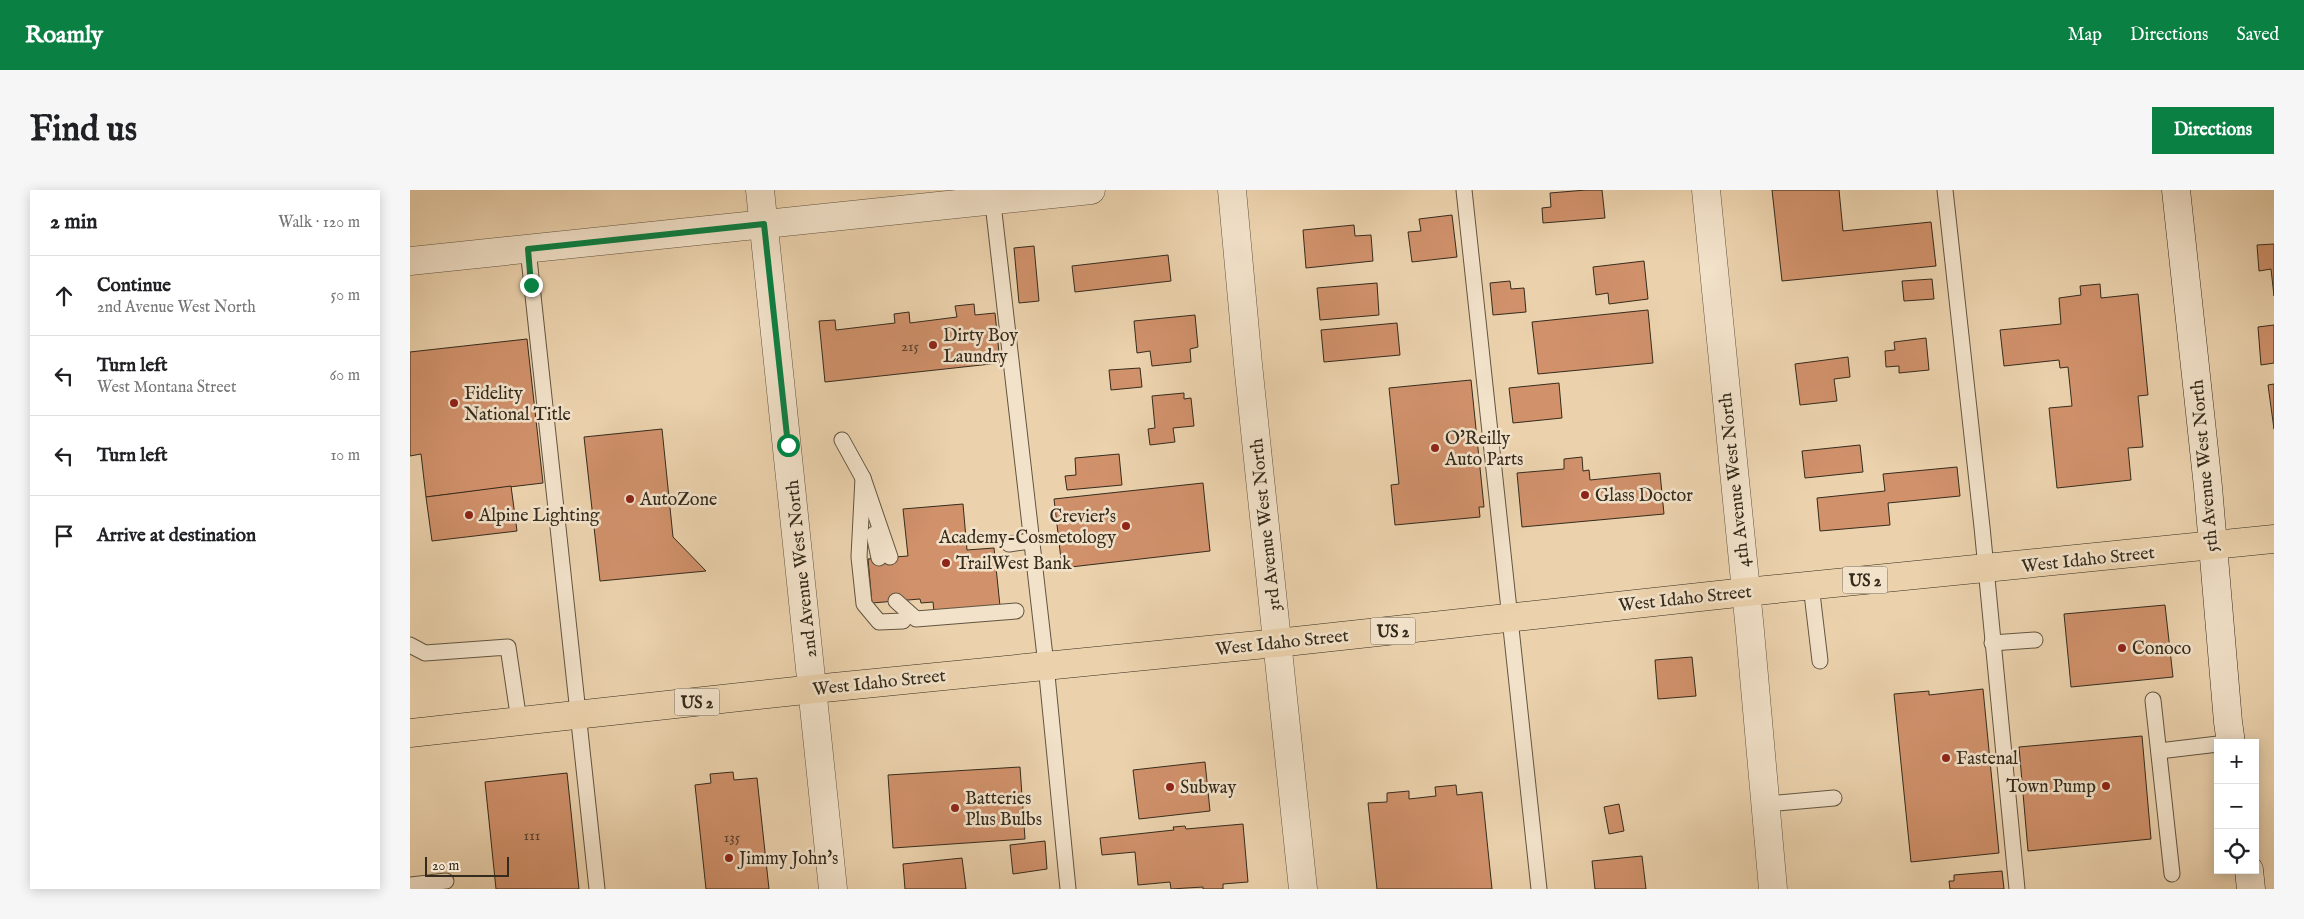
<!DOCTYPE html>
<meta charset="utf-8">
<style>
body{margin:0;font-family:"IM FELL English",serif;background:#f6f6f6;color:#202124}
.controls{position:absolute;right:15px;bottom:15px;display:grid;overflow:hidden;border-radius:0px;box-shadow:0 2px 12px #0003}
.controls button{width:45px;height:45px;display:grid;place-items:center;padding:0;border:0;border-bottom:1px solid #e0e0e0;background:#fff;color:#202124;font:25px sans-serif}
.scale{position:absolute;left:15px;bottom:12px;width:84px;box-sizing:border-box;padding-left:5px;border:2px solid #352b1c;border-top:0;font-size:14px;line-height:18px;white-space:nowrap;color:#352b1c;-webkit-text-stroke:4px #f2e2ca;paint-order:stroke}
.stop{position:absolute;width:15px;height:15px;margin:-11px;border:4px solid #0b8043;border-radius:50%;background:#fff}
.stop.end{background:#0b8043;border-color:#fff;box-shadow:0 1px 5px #0008}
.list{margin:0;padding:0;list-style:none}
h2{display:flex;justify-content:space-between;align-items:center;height:65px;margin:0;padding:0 20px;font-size:21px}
h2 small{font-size:16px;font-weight:400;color:#757577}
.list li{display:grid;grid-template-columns:32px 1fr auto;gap:15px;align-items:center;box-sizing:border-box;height:80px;padding:0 20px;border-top:1px solid #e0e0e0}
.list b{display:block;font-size:19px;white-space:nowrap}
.list p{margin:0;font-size:16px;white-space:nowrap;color:#757577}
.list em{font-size:16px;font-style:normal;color:#757577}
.icon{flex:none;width:28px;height:28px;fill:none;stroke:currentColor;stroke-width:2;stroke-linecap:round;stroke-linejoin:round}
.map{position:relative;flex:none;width:1864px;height:699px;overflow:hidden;border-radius:0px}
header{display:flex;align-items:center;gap:30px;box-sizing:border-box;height:70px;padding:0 25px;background:#0b8043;color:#fff}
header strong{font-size:24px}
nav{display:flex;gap:28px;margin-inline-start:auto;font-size:18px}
.intro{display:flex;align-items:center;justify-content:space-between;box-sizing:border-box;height:120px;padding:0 30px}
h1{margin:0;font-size:35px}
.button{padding:12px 22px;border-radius:0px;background:#0b8043;color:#fff;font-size:18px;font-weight:700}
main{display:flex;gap:30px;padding:0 30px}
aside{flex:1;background:#fff;border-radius:0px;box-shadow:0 2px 12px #0003}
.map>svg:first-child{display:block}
</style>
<header>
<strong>Roamly</strong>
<nav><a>Map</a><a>Directions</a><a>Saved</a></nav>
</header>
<div class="intro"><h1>Find us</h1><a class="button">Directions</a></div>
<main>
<aside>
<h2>2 min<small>Walk · 120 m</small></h2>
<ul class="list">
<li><svg class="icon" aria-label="ahead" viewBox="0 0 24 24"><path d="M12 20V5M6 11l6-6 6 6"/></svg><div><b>Continue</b><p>2nd Avenue West North</p></div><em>50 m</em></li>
<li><svg class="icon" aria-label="left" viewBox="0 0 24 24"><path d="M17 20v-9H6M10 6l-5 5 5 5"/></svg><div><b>Turn left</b><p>West Montana Street</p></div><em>60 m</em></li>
<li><svg class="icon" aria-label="left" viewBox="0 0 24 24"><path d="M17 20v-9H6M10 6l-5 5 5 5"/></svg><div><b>Turn left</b></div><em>10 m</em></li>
<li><svg class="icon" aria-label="arrive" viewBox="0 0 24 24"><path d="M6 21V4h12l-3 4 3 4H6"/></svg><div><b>Arrive at destination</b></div></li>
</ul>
</aside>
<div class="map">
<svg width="1864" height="699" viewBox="0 0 1864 699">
<rect width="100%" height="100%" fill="#ebd2ad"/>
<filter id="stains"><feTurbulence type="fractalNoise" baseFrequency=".004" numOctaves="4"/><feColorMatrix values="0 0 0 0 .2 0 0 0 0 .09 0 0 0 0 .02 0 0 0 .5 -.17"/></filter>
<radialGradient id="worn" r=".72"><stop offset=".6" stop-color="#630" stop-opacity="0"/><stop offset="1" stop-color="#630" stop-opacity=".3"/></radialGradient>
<g fill="#d0916b" stroke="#352b1c">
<path d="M1176 0H1192L1195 28 1133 33 1132 18 1141 17 1140 3Z"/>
<path d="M1362 0H1429L1433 41 1521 32 1526 76 1372 91Z"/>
<path d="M1042 25 1047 67 1002 72 998 42 1011 41 1009 29Z"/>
<path d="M944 35 945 46 961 45 963 71 896 78 893 40Z"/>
<path d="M1864 54V106L1861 79 1849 81 1847 55Z"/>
<path d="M624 56 629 111 609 113 604 58Z"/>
<path d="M758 65 761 91 665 102 662 76Z"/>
<path d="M1234 71 1238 109 1199 114 1198 103 1186 105 1183 77Z"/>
<path d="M1522 89 1524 109 1494 111 1492 91Z"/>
<path d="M1100 91 1101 99 1114 98 1116 122 1083 125 1080 93Z"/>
<path d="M967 93 969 125 910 130 907 98Z"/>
<path d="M1690 94 1691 108 1728 104 1738 205 1728 206 1733 257 1718 258 1721 290 1647 298 1639 218 1662 216 1658 177 1650 178 1649 170 1594 176 1590 140 1651 134 1649 108 1671 105 1670 96Z"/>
<path d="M564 114 565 125 585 123 590 173 415 192 409 131 425 130 426 140 485 133 484 124 499 122 500 133 547 127 545 116Z"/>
<path d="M1238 120 1243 173 1128 184 1122 132Z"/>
<path d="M785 125 788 157 780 159 781 172 742 176 740 161 727 163 724 131Z"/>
<path d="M987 133 990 165 914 172 911 140Z"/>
<path d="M1864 135V173L1851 175 1848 137Z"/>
<path d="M1516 148 1519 180 1489 183V176L1476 177 1475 161 1485 160 1484 152Z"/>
<path d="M117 149 133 293 16 307 11 264 0 266V162Z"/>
<path d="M1438 167 1440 187 1424 189 1427 211 1390 215 1385 174Z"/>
<path d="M730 178 732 197 701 200 699 180Z"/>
<path d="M1061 190 1074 317H1069L1070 327 985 335 981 295 989 294 979 198Z"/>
<path d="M1149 193 1152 228 1103 233 1099 198Z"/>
<path d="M1864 194V239L1858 195Z"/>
<path d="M774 203V209L781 208 784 236 763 238 765 252 740 255 738 239 745 238 742 206Z"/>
<path d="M252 239 263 347 296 381 190 391 174 247Z"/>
<path d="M1450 255 1453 282 1395 288 1392 261Z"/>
<path d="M709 264 712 295 657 300 655 286 666 285 665 268Z"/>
<path d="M1172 267 1173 281 1179 280 1180 290 1250 283 1254 324 1112 337 1107 283 1154 279V269Z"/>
<path d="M1547 277 1550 306 1478 313 1480 335 1410 341 1407 308 1475 301 1473 284Z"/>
<path d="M793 293 800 361 652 378 644 309Z"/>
<path d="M101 296 107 341 22 351 16 307Z"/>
<path d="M553 314 557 360 584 358 590 416 524 422 523 412 511 413 510 409 462 413 458 369 498 366 493 319Z"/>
<path d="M1755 415 1763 487 1661 497 1654 424Z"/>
<path d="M1282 467 1286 506 1248 509 1245 470Z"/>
<path d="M1573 499 1589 663 1501 672 1484 504 1519 501V505Z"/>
<path d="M1732 546 1741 649 1618 661 1609 557Z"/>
<path d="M795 572 800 621 729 629 723 580Z"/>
<path d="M610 577 615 649 483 658 478 585Z"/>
<path d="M323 582 324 590 347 588 359 699H296L285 595 301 593 300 584Z"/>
<path d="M157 583 169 699H86L75 592Z"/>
<path d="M1046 595 1047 605 1072 602 1082 699H967L958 613 977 612V603L999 601V609L1026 606 1025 597Z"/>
<path d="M1209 614 1214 641 1199 644 1194 617Z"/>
<path d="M833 634 838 692 813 694V699H793V697L761 699 760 692 728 695 725 662 692 665 690 648 764 640 763 637 775 636 776 639Z"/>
<path d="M635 651 637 679 603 684 600 655Z"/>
<path d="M1232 666 1236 699H1185L1182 671Z"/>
<path d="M552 668 556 699H495L493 674Z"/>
<path d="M1592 681 1594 699H1540L1539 691H1544V685Z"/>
</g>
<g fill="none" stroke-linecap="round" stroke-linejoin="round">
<defs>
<g id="lane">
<path d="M1054 0 1129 699"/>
<path d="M1535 0 1572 337 1607 699"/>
<path d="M582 5 636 475 658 699"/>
<path d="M118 59 187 699"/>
<path d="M432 250 453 288 480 367"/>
<path d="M453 288 449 367 454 414 469 432 493 431"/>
<path d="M464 344 469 368"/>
<path d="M599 354 621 351"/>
<path d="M1401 395 1410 471"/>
<path d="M486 411 506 429 606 421"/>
<path d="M1582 453 1625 450"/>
<path d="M0 455 15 463 98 457 109 531"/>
<path d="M1743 510 1762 684"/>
<path d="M1749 561 1808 554"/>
<path d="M1356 614 1424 608"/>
<path d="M0 695 36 691"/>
</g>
<g id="street">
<path d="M350 0 423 699"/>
<path d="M822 0 838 174 893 699"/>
<path d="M1296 0 1340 441 1363 699"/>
<path d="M0 71 681 0"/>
</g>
<g id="secondary">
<path d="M1766 0 1798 297 1818 532 1821 553"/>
<path d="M1839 680 1841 699"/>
</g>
<path id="highway" d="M0 543 404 499 867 453 1336 402 1864 349"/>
</defs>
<use href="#lane" stroke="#625540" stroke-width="17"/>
<use href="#street" stroke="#625540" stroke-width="29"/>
<use href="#secondary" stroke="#352b1c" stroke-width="29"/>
<use href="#highway" stroke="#352b1c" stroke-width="29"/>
<use href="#lane" stroke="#f2e2ca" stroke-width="15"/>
<use href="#street" stroke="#f2e2ca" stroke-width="28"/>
<use href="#secondary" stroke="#f2e2ca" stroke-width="28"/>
<use href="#highway" stroke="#ebd2ad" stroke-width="28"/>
</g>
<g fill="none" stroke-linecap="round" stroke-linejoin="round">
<path stroke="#0b8043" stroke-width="6" d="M121 95 118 59 354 34 378 255"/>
</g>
<g fill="#8f2418" stroke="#f2e2ca" stroke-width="2">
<circle cx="523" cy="155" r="5"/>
<circle cx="44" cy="213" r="5"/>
<circle cx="1025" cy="258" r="5"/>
<circle cx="1175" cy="305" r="5"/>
<circle cx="220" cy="309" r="5"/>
<circle cx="59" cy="325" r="5"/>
<circle cx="716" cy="336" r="5"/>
<circle cx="536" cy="373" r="5"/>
<circle cx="1712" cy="458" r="5"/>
<circle cx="1536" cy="568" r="5"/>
<circle cx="1696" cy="596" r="5"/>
<circle cx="760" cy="597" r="5"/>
<circle cx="545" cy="618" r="5"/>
<circle cx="319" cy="668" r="5"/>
</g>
<g text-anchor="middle" stroke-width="5" stroke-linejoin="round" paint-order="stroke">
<g font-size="15" fill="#5c4430">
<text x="500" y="161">215</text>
<text x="122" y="650">111</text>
<text x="322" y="652">135</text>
</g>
<g fill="#f2e2ca" stroke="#6e6250" stroke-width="1">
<rect x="1432.5" y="376.5" width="45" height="27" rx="4"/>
<rect x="960.5" y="427.5" width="45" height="27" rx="4"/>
<rect x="264.5" y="498.5" width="45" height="27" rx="4"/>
</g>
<g font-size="16" font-weight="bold" fill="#352b1c">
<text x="1455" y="396">US 2</text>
<text x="983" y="447">US 2</text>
<text x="287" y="518">US 2</text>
</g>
<g font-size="18" fill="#352b1c" stroke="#f2e2ca" text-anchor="start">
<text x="533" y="151">Dirty Boy<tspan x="533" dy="21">Laundry</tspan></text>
<text x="54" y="209">Fidelity<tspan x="54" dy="21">National Title</tspan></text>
<text x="1035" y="254">O'Reilly<tspan x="1035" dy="21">Auto Parts</tspan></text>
<text x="1185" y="311">Glass Doctor</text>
<text x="230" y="315">AutoZone</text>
<text x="69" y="331">Alpine Lighting</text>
<text x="706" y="332" text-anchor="end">Crevier's<tspan x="706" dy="21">Academy-Cosmetology</tspan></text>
<text x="546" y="379">TrailWest Bank</text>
<text x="1722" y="464">Conoco</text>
<text x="1546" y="574">Fastenal</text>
<text x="1686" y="602" text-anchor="end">Town Pump</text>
<text x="770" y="603">Subway</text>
<text x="555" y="614">Batteries<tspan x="555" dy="21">Plus Bulbs</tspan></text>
<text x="329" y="674">Jimmy John's</text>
</g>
<g font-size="18" fill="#352b1c" stroke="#f2e2ca">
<text transform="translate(1794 276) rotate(-95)" y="6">5th Avenue West North</text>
<text transform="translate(1324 290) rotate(-96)" y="6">4th Avenue West North</text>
<text transform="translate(855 335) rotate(-96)" y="6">3rd Avenue West North</text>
<text transform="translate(1678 369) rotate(-6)" y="6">West Idaho Street</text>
<text transform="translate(391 379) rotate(-96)" y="6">2nd Avenue West North</text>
<text transform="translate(1275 408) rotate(-6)" y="6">West Idaho Street</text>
<text transform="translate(872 452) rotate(-6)" y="6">West Idaho Street</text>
<text transform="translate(469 492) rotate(-6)" y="6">West Idaho Street</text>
</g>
</g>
<rect width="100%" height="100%" filter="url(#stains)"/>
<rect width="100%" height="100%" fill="url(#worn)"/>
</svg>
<div class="controls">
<button>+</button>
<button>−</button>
<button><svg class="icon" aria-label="locate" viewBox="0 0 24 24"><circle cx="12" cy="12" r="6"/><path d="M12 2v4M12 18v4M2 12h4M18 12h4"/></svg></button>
</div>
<div class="scale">20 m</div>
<div class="stop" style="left:378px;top:255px"></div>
<div class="stop end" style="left:121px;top:95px"></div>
</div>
</main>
